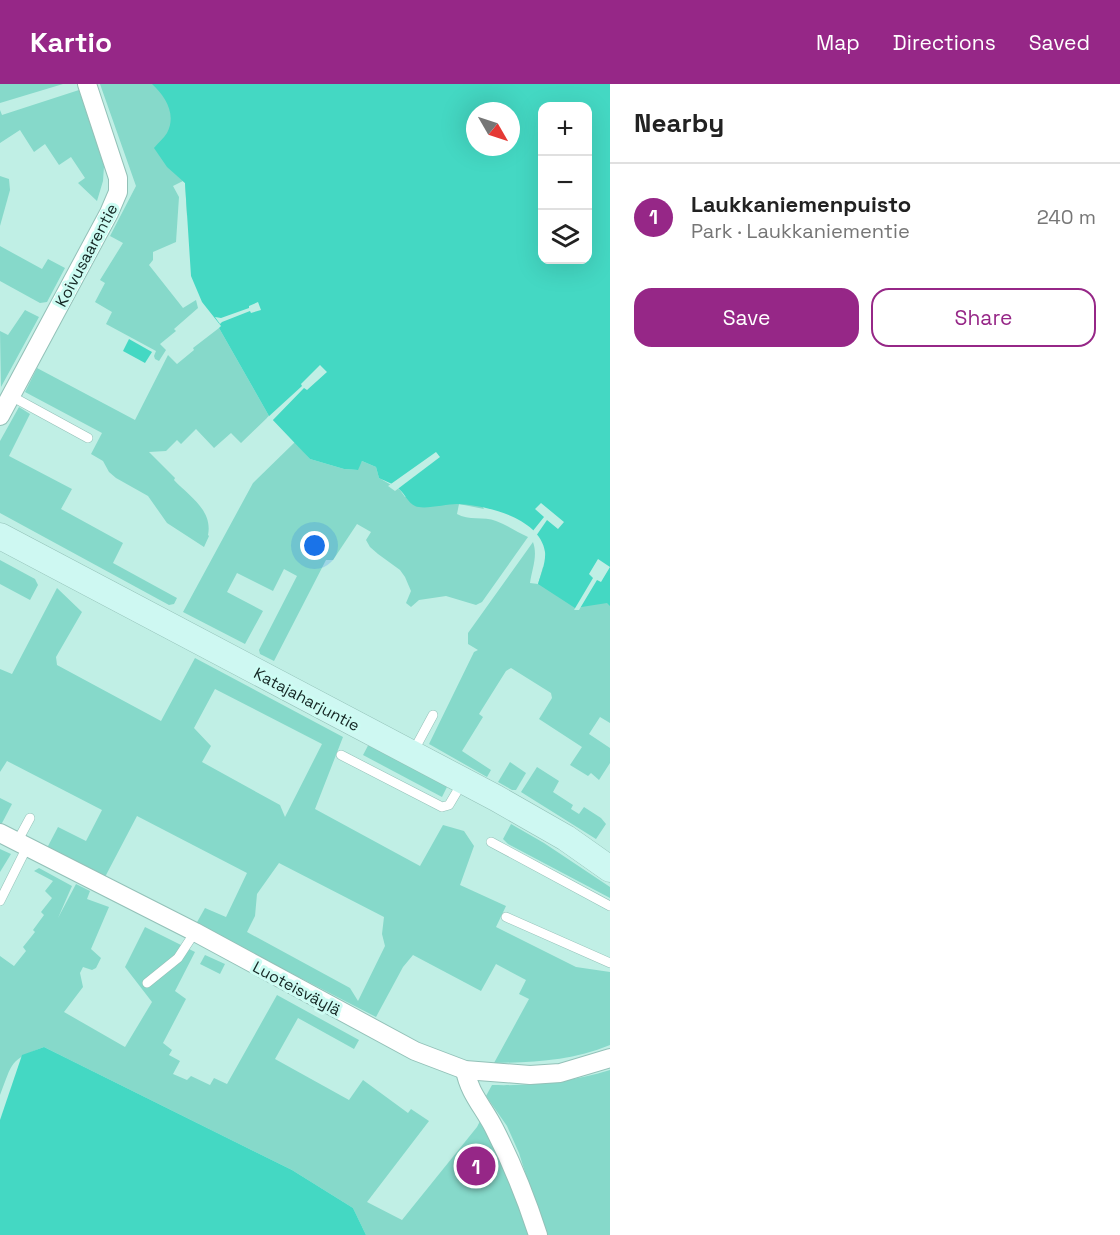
<!DOCTYPE html>
<meta charset="utf-8">
<style>
body{margin:0;font-family:"Space Grotesk",sans-serif;background:#f2f2f2;color:#222}
.controls{position:absolute;right:18px;top:18px;display:grid;overflow:hidden;border-radius:12px;box-shadow:0 6px 24px #0002}
.controls button{width:54px;height:54px;display:grid;place-items:center;padding:0;border:0;border-bottom:2px solid #e0e0e0;background:#fff;color:#222;font:30px sans-serif}
.compass{position:absolute;left:466px;top:18px;width:54px;height:54px;border-radius:50%;background:#fff;box-shadow:0 6px 24px #0002;rotate:129deg}
.you{position:absolute;left:315px;top:462px;width:21px;height:21px;margin:-15px;border:4px solid #fff;border-radius:50%;background:#1a73e8;box-shadow:0 0 0 9px #1a73e833}
.badge{display:grid;place-items:center;width:39px;height:39px;border-radius:50%;background:#962787;color:#fff;font-size:20px;font-weight:700}
.pin{position:absolute;translate:-50% -50%;border:3px solid #fff;box-shadow:0 2px 6px #0006}
.list{margin:0;padding:0;list-style:none}
h2{display:flex;justify-content:space-between;align-items:center;height:78px;margin:0;padding:0 24px;font-size:26px}
h2 small{font-size:20px;font-weight:400;color:#767676}
.list li{display:grid;grid-template-columns:39px 1fr auto;gap:18px;align-items:center;box-sizing:border-box;height:108px;padding:0 24px;border-top:2px solid #e0e0e0}
.list b{display:block;font-size:22px;white-space:nowrap}
.list p{margin:0;font-size:20px;white-space:nowrap;color:#767676}
.list em{font-size:20px;font-style:normal;color:#767676}
.actions{display:flex;gap:12px;padding:18px 24px}
.actions a{flex:1;padding:14px 0;border:2px solid #962787;border-radius:18px;text-align:center;font-size:21px;color:#962787}
.actions .main{background:#962787;color:#fff}
.icon{flex:none;width:33px;height:33px;fill:none;stroke:currentColor;stroke-width:2;stroke-linecap:round;stroke-linejoin:round}
.map{position:relative;flex:none;width:610px;height:1151px;overflow:hidden}
header{display:flex;align-items:center;gap:36px;box-sizing:border-box;height:84px;padding:0 30px;background:#962787;color:#fff}
header strong{font-size:28px}
nav{display:flex;gap:33px;margin-inline-start:auto;font-size:21px}
main{display:flex}
aside{flex:1;background:#fff}
.map>svg:first-child{display:block}
</style>
<header>
<strong>Kartio</strong>
<nav><a>Map</a><a>Directions</a><a>Saved</a></nav>
</header>
<main>
<div class="map">
<svg width="610" height="1151" viewBox="0 0 610 1151">
<rect width="100%" height="100%" fill="#c0efe5"/>
<g fill="#86d9ca" fill-rule="evenodd">
<path d="M0 0H63L0 19Z"/>
<path d="M100 0H218L187 132 185 99 183 97 173 102 179 113 176 158 153 168V176L149 181 183 224 196 216 198 224 174 245 176 247 160 260 166 266 159 277 155 275 154 272 156 267 106 240 112 228 95 218 105 199 100 196 123 159 110 152 136 102Z"/>
<path d="M79 6 104 82 103 97 97 117 78 99 85 94 71 73 59 81 45 60 34 68 20 46 0 59V26L2 31Z"/>
<path d="M0 92 9 95 10 106 0 142Z"/>
<path d="M0 162 42 185 48 175 65 184 47 218 40 219 0 197Z"/>
<path d="M25 226 39 233 1 303 0 247 8 251Z"/>
<path d="M219 244 269 332 241 359 231 349 214 364 196 345 181 360 177 356 166 367 149 368 175 394 174 396C189 412 213 426 208 451L209 452 204 463 167 439 148 412 116 394 109 388 103 377 91 370 102 349 25 308 37 284 135 336 168 271 177 280 194 266 193 264Z"/>
<path d="M19 323 30 330 9 372 72 405 61 425 123 459 113 479 177 514 174 520 169 521 0 429V357Z"/>
<path d="M295 358 310 375 344 385 357 386 362 377 376 383 379 394 400 406 405 413 477 414 484 425 459 420 457 430C468 437 484 432 496 437 507 441 517 448 528 453L482 518 476 521 446 512 419 516 411 523 406 519 411 507 405 493 400 486 378 470 370 463 366 456 371 448 357 440 333 476H326L274 577 260 570 259 566 297 492 284 485 273 507 237 489 227 508 263 527 245 560 183 528 253 399Z"/>
<path d="M533 458C538 472 532 485 530 499L538 500 543 483 610 495V639L600 633 589 650 610 664V679L599 696 591 689 588 692 570 681 582 663 539 635 552 614 551 609 511 584 506 587 479 630 483 633 462 667 491 686 487 693 429 660 474 568 478 566 468 560V549Z"/>
<path d="M0 476 35 495 38 501 30 516 0 500Z"/>
<path d="M57 504 82 528 56 573 57 581 161 637 195 574 343 653 315 725 420 782 443 741 464 747 474 762 460 801 506 822 496 843 576 883 610 888V961C572 977 535 978 494 979L529 915 519 910 526 896 496 880 481 907 413 871 403 883 376 933 196 840 205 824 226 833 247 789 137 732 105 793 47 764 58 743 86 757 102 726 7 677 0 688V585L12 590ZM215 605 322 660 285 733 280 721 202 678 211 662 194 644ZM279 779 384 833 382 850 385 862 358 917 350 904 247 848 255 832 257 810Z"/>
<path d="M371 656 450 697 442 713 363 671Z"/>
<path d="M510 678 526 689 516 706H512L498 698Z"/>
<path d="M537 683 559 697 553 708 573 721 571 725 579 730 584 723 601 734 606 740 596 755 521 708Z"/>
<path d="M0 714 12 720 1 741H0Z"/>
<path d="M511 740 544 759 610 803V814L508 760 503 755Z"/>
<path d="M0 765 11 770 0 788Z"/>
<path d="M39 784 72 802 58 834 76 800 90 807 87 815 109 823 91 865 101 874 96 884 92 886 83 883 80 889 83 903 64 928 125 963 152 918 125 883 145 843 195 868 175 907 186 915 163 959 172 966 169 971 180 977 173 990 187 996 191 992 210 1001 214 994 227 1000 277 911 359 956 354 965 298 934 275 975 349 1016 363 996 408 1029 411 1025 429 1037 367 1118 402 1136 477 1043 480 1037C502 1074 516 1110 530 1151H366L353 1124 292 1086 44 963C9 976 13 978 0 1011V872L14 882 26 867 23 863 35 848 33 846 44 831 41 828 52 814 45 807 53 797 34 787Z"/>
<path d="M205 871 225 880 220 890 200 880Z"/>
<path d="M610 986V1151H545L519 1069 507 1042 486 1012 492 1001C533 1002 570 998 610 986Z"/>
</g>
<g fill="#44d8c3" fill-rule="evenodd">
<path d="M152 0H610V522L607 519 575 524 538 500C541 490 546 478 545 468 540 434 486 421 457 420 446 420 424 426 415 422 408 419 405 410 399 405 394 400 385 397 379 394L376 383 362 377 358 386 344 385 310 375 269 332 219 244 221 242 202 218 191 192 185 99 167 83 154 64C158 59 164 54 167 49 177 30 165 12 152 0ZM542 22H588V176H542ZM475 27H511V63H475Z"/>
<path d="M129 255 152 268 145 279 123 267Z"/>
<path d="M44 963 292 1086 353 1124 366 1151H0V1036L22 971Z"/>
</g>
<g fill="#c0efe5">
<path d="M258 218 261 226 251 229 250 227 222 238 220 240 215 233 221 234 249 224V222Z"/>
<path d="M320 281 327 288 307 306 304 304 271 338 267 334 302 302 301 300Z"/>
<path d="M436 368 440 373 395 407 388 402Z"/>
<path d="M541 419 564 438 558 445 547 436 536 452 532 448 544 433 535 425Z"/>
<path d="M598 475 610 483 601 498 597 496 579 526H574L593 494 589 490Z"/>
</g>
<g fill="none" stroke-linecap="round" stroke-linejoin="round">
<defs>
<g id="lane">
<path d="M11 312 88 354"/>
<path d="M413 668 433 631"/>
<path d="M341 671 442 723 449 721 462 699"/>
<path d="M17 758 30 734"/>
<path d="M491 758 610 822"/>
<path d="M0 817 27 763"/>
<path d="M506 833 610 879"/>
<path d="M147 899 178 874 195 848"/>
</g>
<g id="street">
<path d="M0 332 109 129 118 108V94L87 0"/>
<path d="M0 749 195 848 415 967 465 986 530 991 560 989 610 974"/>
<path d="M465 986C469 1009 484 1024 494 1044 512 1079 526 1114 538 1151"/>
</g>
<path id="secondary" d="M0 452 496 714 566 754 610 785"/>
</defs>
<use href="#lane" stroke="#93c1b8" stroke-width="10"/>
<use href="#street" stroke="#93c1b8" stroke-width="20"/>
<use href="#secondary" stroke="#93c1b8" stroke-width="27"/>
<use href="#lane" stroke="#fff" stroke-width="9"/>
<use href="#street" stroke="#fff" stroke-width="18"/>
<use href="#secondary" stroke="#cef8f2" stroke-width="26"/>
</g>
<g text-anchor="middle" stroke-width="6" stroke-linejoin="round" paint-order="stroke">
<g font-size="16" fill="#142623" stroke="#cdfcf3">
<text transform="translate(86 171) rotate(-62)" y="6">Koivusaarentie</text>
<text transform="translate(307 615) rotate(28)" y="6">Katajaharjuntie</text>
<text transform="translate(297 904) rotate(28)" y="6">Luoteisväylä</text>
</g>
</g>
</svg>
<div class="controls">
<button>+</button>
<button>−</button>
<button><svg class="icon" aria-label="layers" viewBox="0 0 24 24"><path d="M12 4l9 5-9 5-9-5zM3 14l9 5 9-5"/></svg></button>
</div>
<svg class="compass" viewBox="-18 -18 36 36"><path d="M0-13l5 13h-10z" fill="#e53935"/><path d="M0 13l5-13h-10z" fill="#767676"/></svg>
<div class="you"></div>
<div class="pin badge" style="left:476px;top:1082px">1</div>
</div>
<aside>
<h2>Nearby<small></small></h2>
<ul class="list">
<li><span class="badge">1</span><div><b>Laukkaniemenpuisto</b><p>Park · Laukkaniementie</p></div><em>240 m</em></li>
</ul>
<div class="actions"><a class="main">Save</a><a>Share</a></div>
</aside>
</main>
